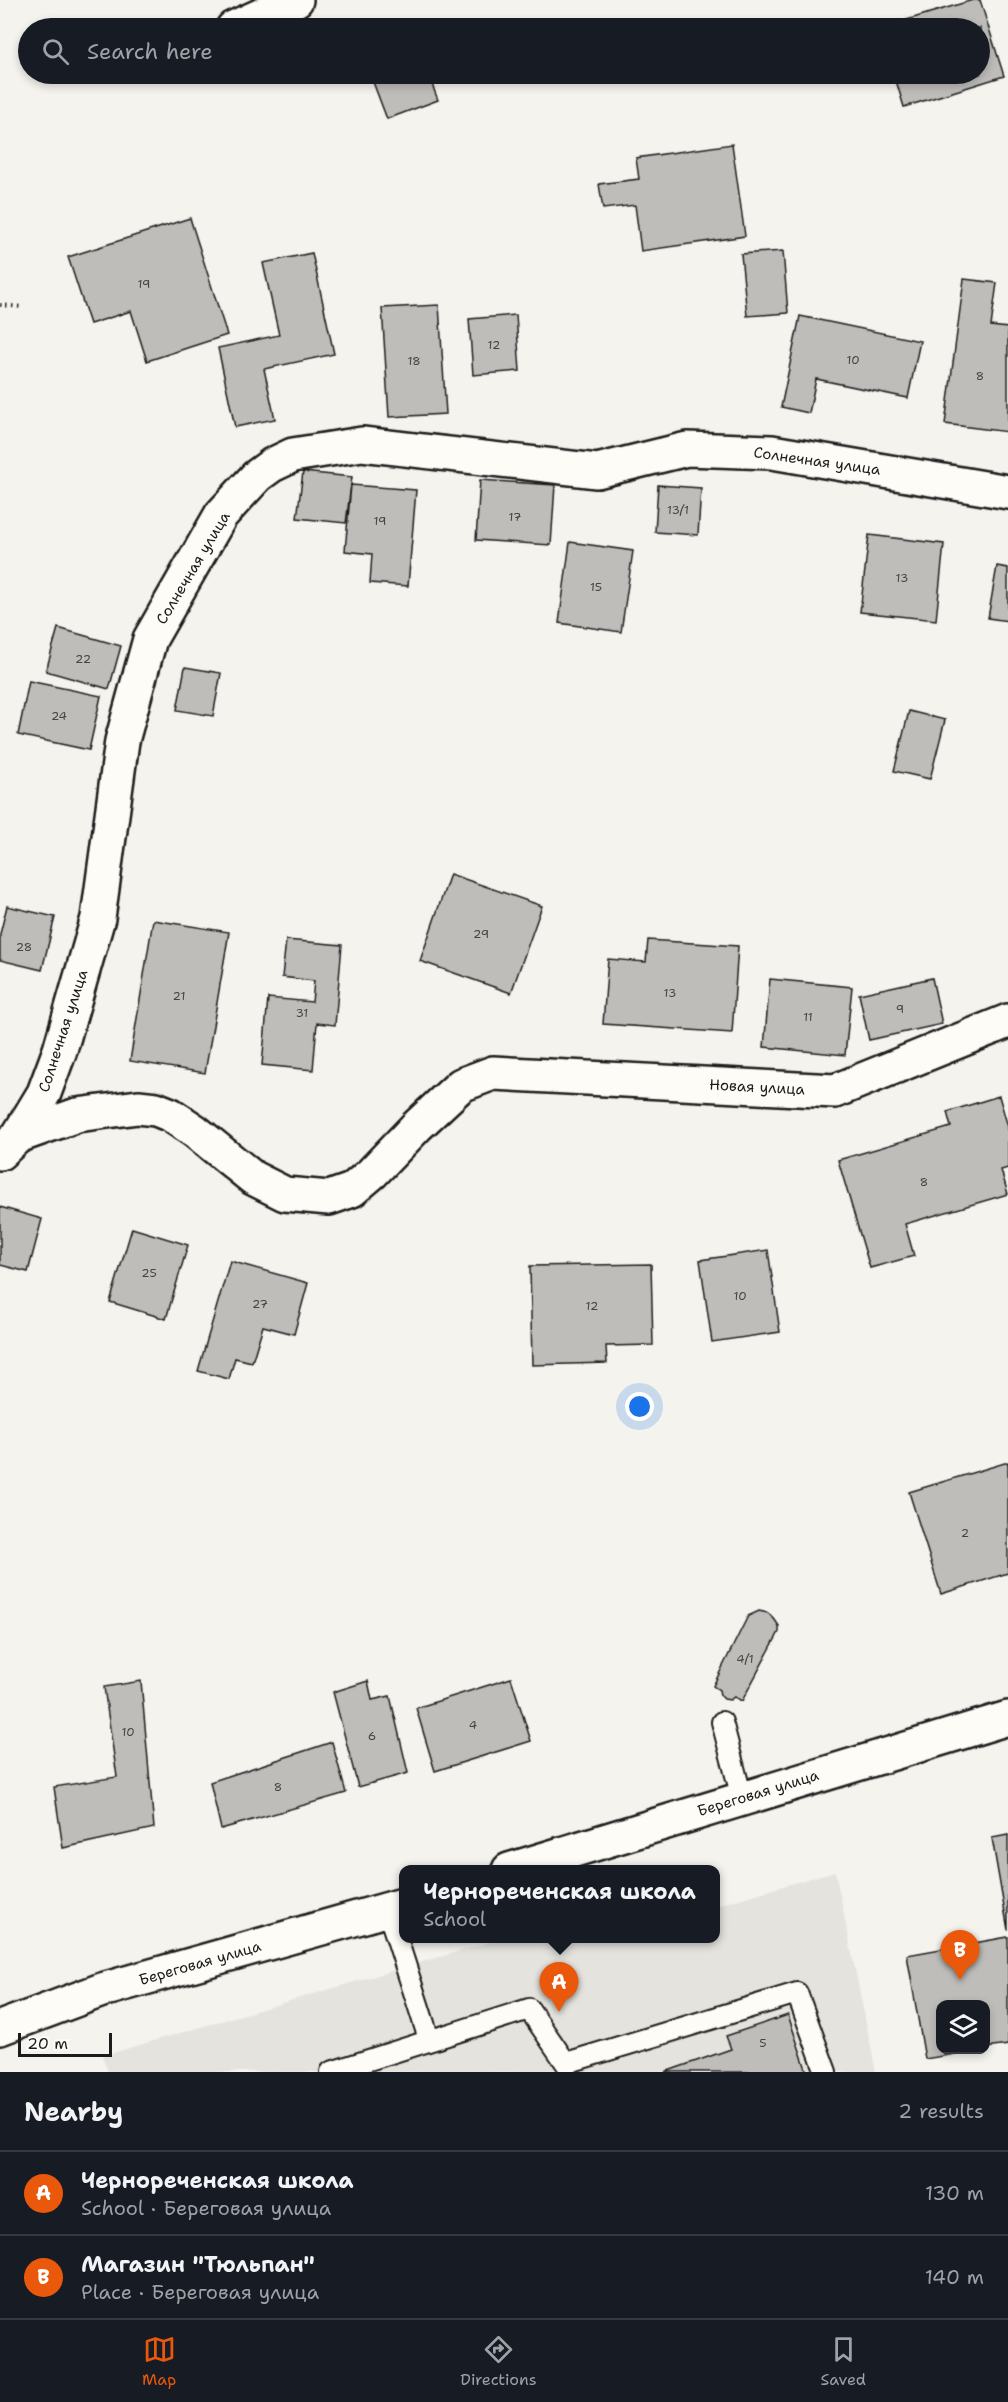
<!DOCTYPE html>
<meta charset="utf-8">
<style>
body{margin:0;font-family:"Shantell Sans",sans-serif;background:#242831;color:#f1f3f6}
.controls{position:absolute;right:18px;bottom:18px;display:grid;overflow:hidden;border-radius:12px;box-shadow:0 3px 9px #0003}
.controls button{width:54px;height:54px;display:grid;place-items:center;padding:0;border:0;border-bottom:2px solid #363941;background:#171b24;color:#f1f3f6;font:30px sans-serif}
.scale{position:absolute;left:18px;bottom:15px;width:94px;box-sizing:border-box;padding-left:6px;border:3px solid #1c1c1c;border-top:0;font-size:16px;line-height:21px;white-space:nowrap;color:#1c1c1c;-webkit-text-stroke:4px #fdfcf7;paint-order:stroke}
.you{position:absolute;left:640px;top:1407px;width:21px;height:21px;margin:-15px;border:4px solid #fff;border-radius:50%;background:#1a73e8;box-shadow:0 0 0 9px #1a73e833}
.badge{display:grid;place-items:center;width:39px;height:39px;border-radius:50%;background:#ea580c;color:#fff;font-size:20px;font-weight:700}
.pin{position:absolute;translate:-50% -50px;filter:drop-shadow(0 2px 3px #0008)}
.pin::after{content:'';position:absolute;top:32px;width:21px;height:18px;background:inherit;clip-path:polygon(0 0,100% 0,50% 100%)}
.popup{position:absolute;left:399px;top:1865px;width:321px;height:78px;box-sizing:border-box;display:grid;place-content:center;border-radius:12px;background:#171b24;filter:drop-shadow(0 2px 4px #0005);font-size:20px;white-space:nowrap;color:#9ea1a6}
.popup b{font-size:22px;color:#f1f3f6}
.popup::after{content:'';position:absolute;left:50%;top:100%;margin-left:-12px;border:12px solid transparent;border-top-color:#171b24}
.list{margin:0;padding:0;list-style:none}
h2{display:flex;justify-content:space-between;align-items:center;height:78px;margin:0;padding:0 24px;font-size:26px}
h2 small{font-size:20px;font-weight:400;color:#9ea1a6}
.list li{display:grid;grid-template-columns:39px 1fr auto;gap:18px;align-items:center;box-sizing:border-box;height:84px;padding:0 24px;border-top:2px solid #363941}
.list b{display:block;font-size:22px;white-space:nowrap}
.list p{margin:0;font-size:20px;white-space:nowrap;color:#9ea1a6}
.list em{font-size:20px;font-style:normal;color:#9ea1a6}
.icon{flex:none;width:33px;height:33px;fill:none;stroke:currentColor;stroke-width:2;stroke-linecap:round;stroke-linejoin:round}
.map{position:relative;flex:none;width:1008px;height:2072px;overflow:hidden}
.search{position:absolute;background:#171b24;box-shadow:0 3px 9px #0003;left:18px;right:18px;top:18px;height:66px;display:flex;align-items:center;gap:15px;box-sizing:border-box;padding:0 21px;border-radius:33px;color:#9ea1a6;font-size:22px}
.sheet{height:246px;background:#171b24}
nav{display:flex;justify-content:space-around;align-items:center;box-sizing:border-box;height:84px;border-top:2px solid #363941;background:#171b24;font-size:16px;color:#9ea1a6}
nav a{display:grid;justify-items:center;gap:3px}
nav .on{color:#ea580c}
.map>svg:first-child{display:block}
</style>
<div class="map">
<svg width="1008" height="2072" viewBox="0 0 1008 2072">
<rect width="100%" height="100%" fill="#f4f3ee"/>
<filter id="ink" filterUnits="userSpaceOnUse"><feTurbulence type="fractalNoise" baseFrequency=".0167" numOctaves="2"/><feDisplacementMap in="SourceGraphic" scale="12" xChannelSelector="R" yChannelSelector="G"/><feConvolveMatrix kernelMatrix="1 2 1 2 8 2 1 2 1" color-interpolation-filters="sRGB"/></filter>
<g filter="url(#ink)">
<path fill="#e4e3de" d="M835 1871 876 2072H108L102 2056 501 1939 715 1938V1906Z"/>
<g fill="#bebdba" stroke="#1c1c1c" stroke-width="1.5">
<path d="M973 0H980L1004 76 904 107 894 74H980V28H880Z"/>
<path d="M370 74H428L438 100 387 119Z"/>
<path d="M732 144 745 236 641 251 635 205 603 209 599 184 639 179 636 158Z"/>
<path d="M190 218 227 335 147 361 131 311 90 324 68 257Z"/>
<path d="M783 251 788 313 747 316 741 254Z"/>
<path d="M312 253 334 354 264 369 275 419 235 427 218 348 279 335 263 263Z"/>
<path d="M964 279 997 283 991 326 1008 328V432L945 424Z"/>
<path d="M439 305 446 414 389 417 382 308Z"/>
<path d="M516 315 520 371 473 375 469 319Z"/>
<path d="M800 316 920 341 908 398 816 379 809 413 781 407Z"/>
<path d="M303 472 352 477 346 523 297 518Z"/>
<path d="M480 480 555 485 551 545 476 540Z"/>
<path d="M351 485 416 490 408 586 370 583 372 554 345 551Z"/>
<path d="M658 485 701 488 698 535 655 532Z"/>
<path d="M869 535 944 544 936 620 860 612Z"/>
<path d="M570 542 633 551 621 632 559 623Z"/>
<path d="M997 566 1008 568V621L988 618Z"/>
<path d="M58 628 121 646 109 689 46 671Z"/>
<path d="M185 667 221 673 213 716 177 710Z"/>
<path d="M29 681 101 696 89 750 18 735Z"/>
<path d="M909 711 945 720 930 779 894 771Z"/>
<path d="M450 874 542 906 511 993 420 961Z"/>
<path d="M7 906 55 917 42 970 0 960V934Z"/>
<path d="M153 920 229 932 205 1073 130 1061Z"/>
<path d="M286 940 342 945 335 1025 317 1023 313 1070 262 1065 268 998 312 1002 314 981 282 977Z"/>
<path d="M648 940 738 946 732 1033 603 1024 608 959 646 962Z"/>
<path d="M932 978 942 1024 869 1040 859 994Z"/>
<path d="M770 979 852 987 845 1055 764 1047Z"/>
<path d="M999 1096 1008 1127V1168L1001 1170 1008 1194 905 1224 914 1256 870 1268 838 1160 951 1127 947 1112Z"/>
<path d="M0 1207 42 1219 28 1272 0 1265Z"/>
<path d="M132 1228 188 1245 166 1319 110 1302Z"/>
<path d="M768 1250 780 1332 712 1342 700 1260Z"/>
<path d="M230 1261 308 1283 294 1334 263 1326 252 1362 235 1358 229 1379 198 1371Z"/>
<path d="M651 1264 653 1345 606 1346 607 1363 532 1365 530 1266Z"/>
<path d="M1008 1462V1573L941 1594 909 1492Z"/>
<path d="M759 1611 768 1613 775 1620 779 1626V1632L742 1701 734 1697 730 1700 724 1699 720 1695 719 1690 713 1686 748 1616Z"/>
<path d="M511 1678 531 1741 435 1771 416 1708Z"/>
<path d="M141 1681 154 1828 63 1848 54 1787 117 1777 104 1687Z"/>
<path d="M368 1681 372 1700 390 1696 408 1773 358 1787 333 1692Z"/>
<path d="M332 1742 346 1793 221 1829 210 1782Z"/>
<path d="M1008 1835V1930L992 1838Z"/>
<path d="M1008 1937V2045L986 2048V2004H940V2050H980L925 2059 907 1955Z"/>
<path d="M788 2015 807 2072H665L731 2049 726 2036Z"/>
</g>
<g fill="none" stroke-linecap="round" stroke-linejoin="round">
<defs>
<g id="service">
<path d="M722 1722 742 1798"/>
<path d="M388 1911 429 2039"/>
<path d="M331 2072 529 2009 566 2063 797 1993 826 2072"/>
</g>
<g id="minor">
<path d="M233 28 296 0"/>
<path d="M18 1136 77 1115 138 1107 156 1109 171 1115 195 1131 253 1178 285 1194 329 1198 352 1190 372 1173 417 1126 461 1085 493 1073 835 1091 1008 1021"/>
<path d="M0 1153 18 1136 44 1093 60 1050 98 918 122 741 150 639 221 515 257 476 272 465 293 455 362 444 597 471 687 449 772 452 1008 492"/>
<path d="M509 1870 1008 1718"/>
<path d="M0 2028 102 1990 403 1905"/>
</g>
</defs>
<use href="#service" stroke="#1c1c1c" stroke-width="24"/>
<use href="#minor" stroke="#1c1c1c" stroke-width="38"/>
<path stroke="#1c1c1c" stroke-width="4" stroke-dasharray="1.5 4.5" stroke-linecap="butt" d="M0 305 23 307"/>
<use href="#service" stroke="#fdfcf7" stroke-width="20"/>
<use href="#minor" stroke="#fdfcf7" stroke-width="33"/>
</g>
</g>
<g text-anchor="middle" stroke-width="4.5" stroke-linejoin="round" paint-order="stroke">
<g font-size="12" fill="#444">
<text x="144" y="288">19</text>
<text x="494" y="349">12</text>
<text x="853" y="364">10</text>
<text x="414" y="365">18</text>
<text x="980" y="380">8</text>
<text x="678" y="514">13/1</text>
<text x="515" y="521">17</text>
<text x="380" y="525">19</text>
<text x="902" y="582">13</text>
<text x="596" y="591">15</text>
<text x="83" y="663">22</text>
<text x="59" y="720">24</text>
<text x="481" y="938">29</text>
<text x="24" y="951">28</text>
<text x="670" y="997">13</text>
<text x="179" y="1000">21</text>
<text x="900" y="1013">9</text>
<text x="302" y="1017">31</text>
<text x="808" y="1021">11</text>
<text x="924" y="1186">8</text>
<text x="149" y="1277">25</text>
<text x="740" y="1300">10</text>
<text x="260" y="1308">27</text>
<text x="592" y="1310">12</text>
<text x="965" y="1537">2</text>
<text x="745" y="1663">4/1</text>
<text x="473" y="1729">4</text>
<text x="128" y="1736">10</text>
<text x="372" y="1740">6</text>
<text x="278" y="1791">8</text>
<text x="763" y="2047">5</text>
</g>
<g font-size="15" fill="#1c1c1c" stroke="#fdfcf7">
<text transform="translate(817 461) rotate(8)" y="5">Солнечная улица</text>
<text transform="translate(193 568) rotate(-59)" y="5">Солнечная улица</text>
<text transform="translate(63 1031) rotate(-72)" y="5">Солнечная улица</text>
<text transform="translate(757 1087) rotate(3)" y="5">Новая улица</text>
<text transform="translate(758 1793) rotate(-17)" y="5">Береговая улица</text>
<text transform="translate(200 1963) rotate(-16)" y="5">Береговая улица</text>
</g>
</g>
</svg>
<div class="controls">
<button><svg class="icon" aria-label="layers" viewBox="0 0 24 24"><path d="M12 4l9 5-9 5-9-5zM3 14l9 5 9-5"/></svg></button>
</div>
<div class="scale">20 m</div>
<div class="you"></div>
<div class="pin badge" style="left:559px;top:2012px">A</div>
<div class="popup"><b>Чернореченская школа</b>School</div>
<div class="pin badge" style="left:960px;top:1980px">B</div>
<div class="search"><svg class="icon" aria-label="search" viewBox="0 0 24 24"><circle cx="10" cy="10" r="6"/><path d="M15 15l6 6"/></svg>Search here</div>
</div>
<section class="sheet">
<h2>Nearby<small>2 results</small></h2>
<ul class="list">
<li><span class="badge">A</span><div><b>Чернореченская школа</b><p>School · Береговая улица</p></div><em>130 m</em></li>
<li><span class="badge">B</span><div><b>Магазин &quot;Тюльпан&quot;</b><p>Place · Береговая улица</p></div><em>140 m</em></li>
</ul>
</section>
<nav>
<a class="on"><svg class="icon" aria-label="map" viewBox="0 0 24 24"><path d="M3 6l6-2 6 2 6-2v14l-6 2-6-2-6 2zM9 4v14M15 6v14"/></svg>Map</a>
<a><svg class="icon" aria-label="directions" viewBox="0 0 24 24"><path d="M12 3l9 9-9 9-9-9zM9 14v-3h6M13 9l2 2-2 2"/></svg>Directions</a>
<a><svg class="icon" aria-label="saved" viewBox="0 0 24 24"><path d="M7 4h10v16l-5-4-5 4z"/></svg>Saved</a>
</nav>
